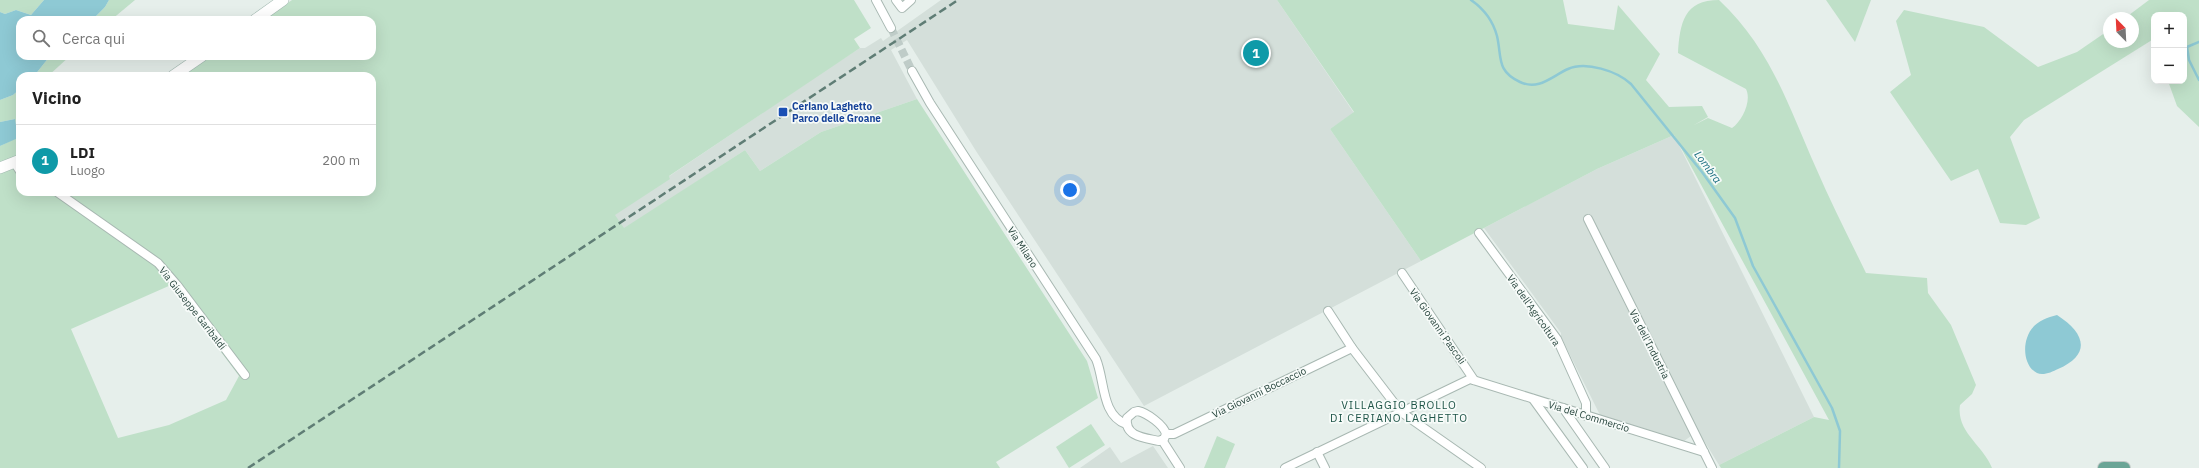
<!DOCTYPE html>
<html lang="it">
<meta charset="utf-8">
<style>
body{margin:0;font-family:"IBM Plex Sans",sans-serif;background:#f6f6f6;color:#222}
.controls{position:absolute;right:12px;top:12px;display:grid;overflow:hidden;border-radius:8px;box-shadow:0 4px 16px #0002}
.controls button{width:36px;height:36px;display:grid;place-items:center;padding:0;border:0;border-bottom:1px solid #e0e0e0;background:#fff;color:#222;font:20px sans-serif}
.compass{position:absolute;left:2103px;top:12px;width:36px;height:36px;border-radius:50%;background:#fff;box-shadow:0 4px 16px #0002;rotate:336deg}
.you{position:absolute;left:1070px;top:190px;width:14px;height:14px;margin:-10px;border:3px solid #fff;border-radius:50%;background:#1a73e8;box-shadow:0 0 0 6px #1a73e833}
.badge{display:grid;place-items:center;width:26px;height:26px;border-radius:50%;background:#804e3d;color:#fff;font-size:13px;font-weight:700}
.pin{position:absolute;translate:-50% -50%;border:2px solid #fff;box-shadow:0 1px 4px #0006}
.list{margin:0;padding:0;list-style:none}
h2{display:flex;justify-content:space-between;align-items:center;height:52px;margin:0;padding:0 16px;font-size:17px}
h2 small{font-size:13px;font-weight:400;color:#767676}
.list li{display:grid;grid-template-columns:26px 1fr auto;gap:12px;align-items:center;box-sizing:border-box;height:72px;padding:0 16px;border-top:1px solid #e0e0e0}
.list b{display:block;font-size:15px;white-space:nowrap}
.list p{margin:0;font-size:13px;white-space:nowrap;color:#767676}
.list em{font-size:13px;font-style:normal;color:#767676}
.icon{flex:none;width:22px;height:22px;fill:none;stroke:currentColor;stroke-width:2;stroke-linecap:round;stroke-linejoin:round}
.map{position:relative;flex:none;width:2199px;height:468px;overflow:hidden}
.search{position:absolute;background:#fff;box-shadow:0 4px 16px #0002;left:16px;top:16px;width:360px;height:44px;display:flex;align-items:center;gap:10px;box-sizing:border-box;padding:0 14px;border-radius:12px;color:#767676;font-size:15px}
.panel{position:absolute;background:#fff;box-shadow:0 4px 16px #0002;left:16px;top:72px;width:360px;height:124px;border-radius:12px}
.map>svg:first-child{display:block}
</style>
<div class="map">
<svg width="2199" height="468" viewBox="0 0 2199 468">
<rect width="100%" height="100%" fill="#e6efeb"/>
<g fill="#d4dfda">
<path d="M941 0H1277L1354 113 1330 129 1421 261 1144 406 976 151 907 40 891 50 917 99 821 132 760 171 745 150 259 468H230L670 178 668 177 826 70 860 48H865L881 38 883 41Z"/>
<path d="M1674 135 1814 417 1719 465 1698 431 1684 441 1600 415 1561 337V333L1484 228 1597 169Z"/>
<path d="M1153 446 1168 468H1080L1110 447 1121 463Z"/>
</g>
<g fill="#bfe0c8" fill-rule="evenodd">
<path d="M0 0H44L31 15 16 10 5 14 0 12Z"/>
<path d="M109 0H135L111 20H92L105 7Z"/>
<path d="M292 0H854L871 28 854 39 860 48 669 176 670 179 615 215 624 228 745 150 760 171 821 132 917 99 1087 361 1098 398 996 462 1000 468H0V172L20 165V192H372V76H180L210 56H372V20H263ZM171 285 239 376 226 400 169 425 118 438 71 329Z"/>
<path d="M1277 0H1563L1568 24 1614 30 1618 5 1660 54 1646 80 1669 107 1702 106 1708 117 1694 125 1708 118 1732 128C1742 121 1752 101 1746 89L1678 53C1680 23 1684 0 1719 0 1771 49 1788 105 1816 168 1831 203 1849 238 1866 273L1927 278 1928 293 1951 325 1976 385 1972 394 1960 405C1956 432 1983 445 1992 468H1721L1719 465 1814 417 1829 420 1674 135 1597 169 1421 261 1330 129 1354 112Z"/>
<path d="M1826 0H1871L1855 42Z"/>
<path d="M2149 0H2199V127L2177 106 2168 81H2184V15H2154V45L2152 40 2024 120 2010 137 2040 218 2026 225 2000 223 1978 169 1951 181 1890 92 1911 75 1896 21 1904 10 1984 27 2038 67 2077 52 2109 30V42H2133V18H2125Z"/>
<path d="M50 56H70L48 76H34Z"/>
<path d="M20 89V156L0 164V146L18 137 15 119 0 122V100L13 95Z"/>
<path d="M1091 424 1105 445 1069 468 1056 447Z"/>
<path d="M1217 436 1235 444 1225 468H1204Z"/>
</g>
<g fill="#8ec9d4">
<path d="M44 0H109L105 7 92 20H20V56H50L34 76H20V89L13 95 0 100V12L5 14 16 10 31 15Z"/>
<path d="M15 119 18 138 0 146V122Z"/>
<path d="M2057 315C2085 333 2092 354 2058 369 2052 372 2043 376 2037 373 2025 367 2023 349 2027 338 2031 324 2044 318 2057 315Z"/>
</g>
<g fill="none" stroke-linecap="round" stroke-linejoin="round">
<g stroke="#8ec9d4" stroke-width="2.5">
<path d="M1471 0C1484 9 1493 21 1497 36 1502 57 1496 71 1520 82 1539 91 1552 76 1568 69 1586 61 1617 71 1631 84L1702 172 1735 218 1753 266 1832 408 1840 431 1839 468"/>
<path d="M2199 42 2187 47 2189 60 2199 80"/>
</g>
<path stroke="#bfccc8" stroke-width="8" stroke-dasharray="8 4" stroke-linecap="butt" d="M891 28 912 71"/>
<defs>
<g id="street">
<path d="M876 0 891 28"/>
<path d="M896 0 902 8 911 0"/>
<path d="M912 71 930 103 1096 359C1105 380 1101 415 1126 424"/>
<path d="M14 162 20 171"/>
<path d="M57 192 158 263 177 285 245 375"/>
<path d="M1588 219 1712 468"/>
<path d="M1479 233 1557 339 1586 403V416"/>
<path d="M1402 273 1474 380"/>
<path d="M1328 311 1352 348 1401 412 1481 468"/>
<path d="M1533 399 1583 468"/>
<path d="M1563 408 1605 468"/>
<path d="M1138 411C1147 413 1164 425 1166 434L1164 439 1159 441C1146 438 1124 437 1127 418L1134 412Z"/>
<path d="M1166 434H1174L1352 348"/>
<path d="M1162 440 1180 468"/>
<path d="M1317 452 1325 468"/>
<path d="M1285 468 1470 379 1704 452"/>
</g>
<g id="secondary">
<path d="M255 20 283 0"/>
<path d="M173 76 202 56"/>
<path d="M0 168 20 160"/>
</g>
<path id="primary" d="M2104 468H2124"/>
</defs>
<use href="#street" stroke="#a8b8b2" stroke-width="10"/>
<use href="#secondary" stroke="#a4bbb3" stroke-width="12"/>
<use href="#primary" stroke="#c2cac8" stroke-width="14"/>
<use href="#street" stroke="#fff" stroke-width="8"/>
<use href="#secondary" stroke="#fff" stroke-width="11"/>
<use href="#primary" stroke="#6aa596" stroke-width="12"/>
<path stroke="#5f7d75" stroke-width="2.5" stroke-dasharray="8 4" stroke-linecap="butt" d="M248 468 958 0"/>
</g>
<rect fill="#1a4fb4" stroke="#f7fbf9" stroke-width="1.5" x="778" y="107" width="10" height="10" rx="2"/>
<g text-anchor="middle" stroke-width="3.5" stroke-linejoin="round" paint-order="stroke">
<g font-size="10" font-weight="bold" fill="#164399" stroke="#f7fbf9" text-anchor="start">
<text x="792" y="110">Ceriano Laghetto<tspan x="792" dy="12">Parco delle Groane</tspan></text>
</g>
<g font-size="10" fill="#24423a" stroke="#f7fbf9">
<text transform="translate(1023 247) rotate(57)" y="4">Via Milano</text>
<text transform="translate(193 308) rotate(52)" y="4">Via Giuseppe Garibaldi</text>
<text transform="translate(1534 310) rotate(55)" y="4">Via dell'Agricoltura</text>
<text transform="translate(1438 326) rotate(55)" y="4">Via Giovanni Pascoli</text>
<text transform="translate(1650 344) rotate(63)" y="4">Via dell'Industria</text>
<text transform="translate(1259 392) rotate(-26)" y="4">Via Giovanni Boccaccio</text>
<text transform="translate(1589 416) rotate(17)" y="4">Via del Commercio</text>
</g>
<g font-size="11" font-style="italic" fill="#1c6f80" stroke="#f7fbf9">
<text transform="translate(1708 167) rotate(53)" y="4">Lombra</text>
</g>
<g font-size="11" letter-spacing="1" fill="#1f5548" stroke="#f7fbf9">
<text x="1399" y="409">VILLAGGIO BROLLO<tspan x="1399" dy="13">DI CERIANO LAGHETTO</tspan></text>
</g>
</g>
</svg>
<div class="controls">
<button>+</button>
<button>−</button>
</div>
<svg class="compass" viewBox="-18 -18 36 36"><path d="M0-13l5 13h-10z" fill="#e53935"/><path d="M0 13l5-13h-10z" fill="#767676"/></svg>
<div class="you"></div>
<div class="pin badge" style="left:1256px;top:53px;background:#0f9aa8">1</div>
<div class="search"><svg class="icon" aria-label="search" viewBox="0 0 24 24"><circle cx="10" cy="10" r="6"/><path d="M15 15l6 6"/></svg>Cerca qui</div>
<section class="panel">
<h2>Vicino<small></small></h2>
<ul class="list">
<li><span class="badge" style="background:#0f9aa8">1</span><div><b>LDI</b><p>Luogo</p></div><em>200 m</em></li>
</ul>
</section>
</div>
